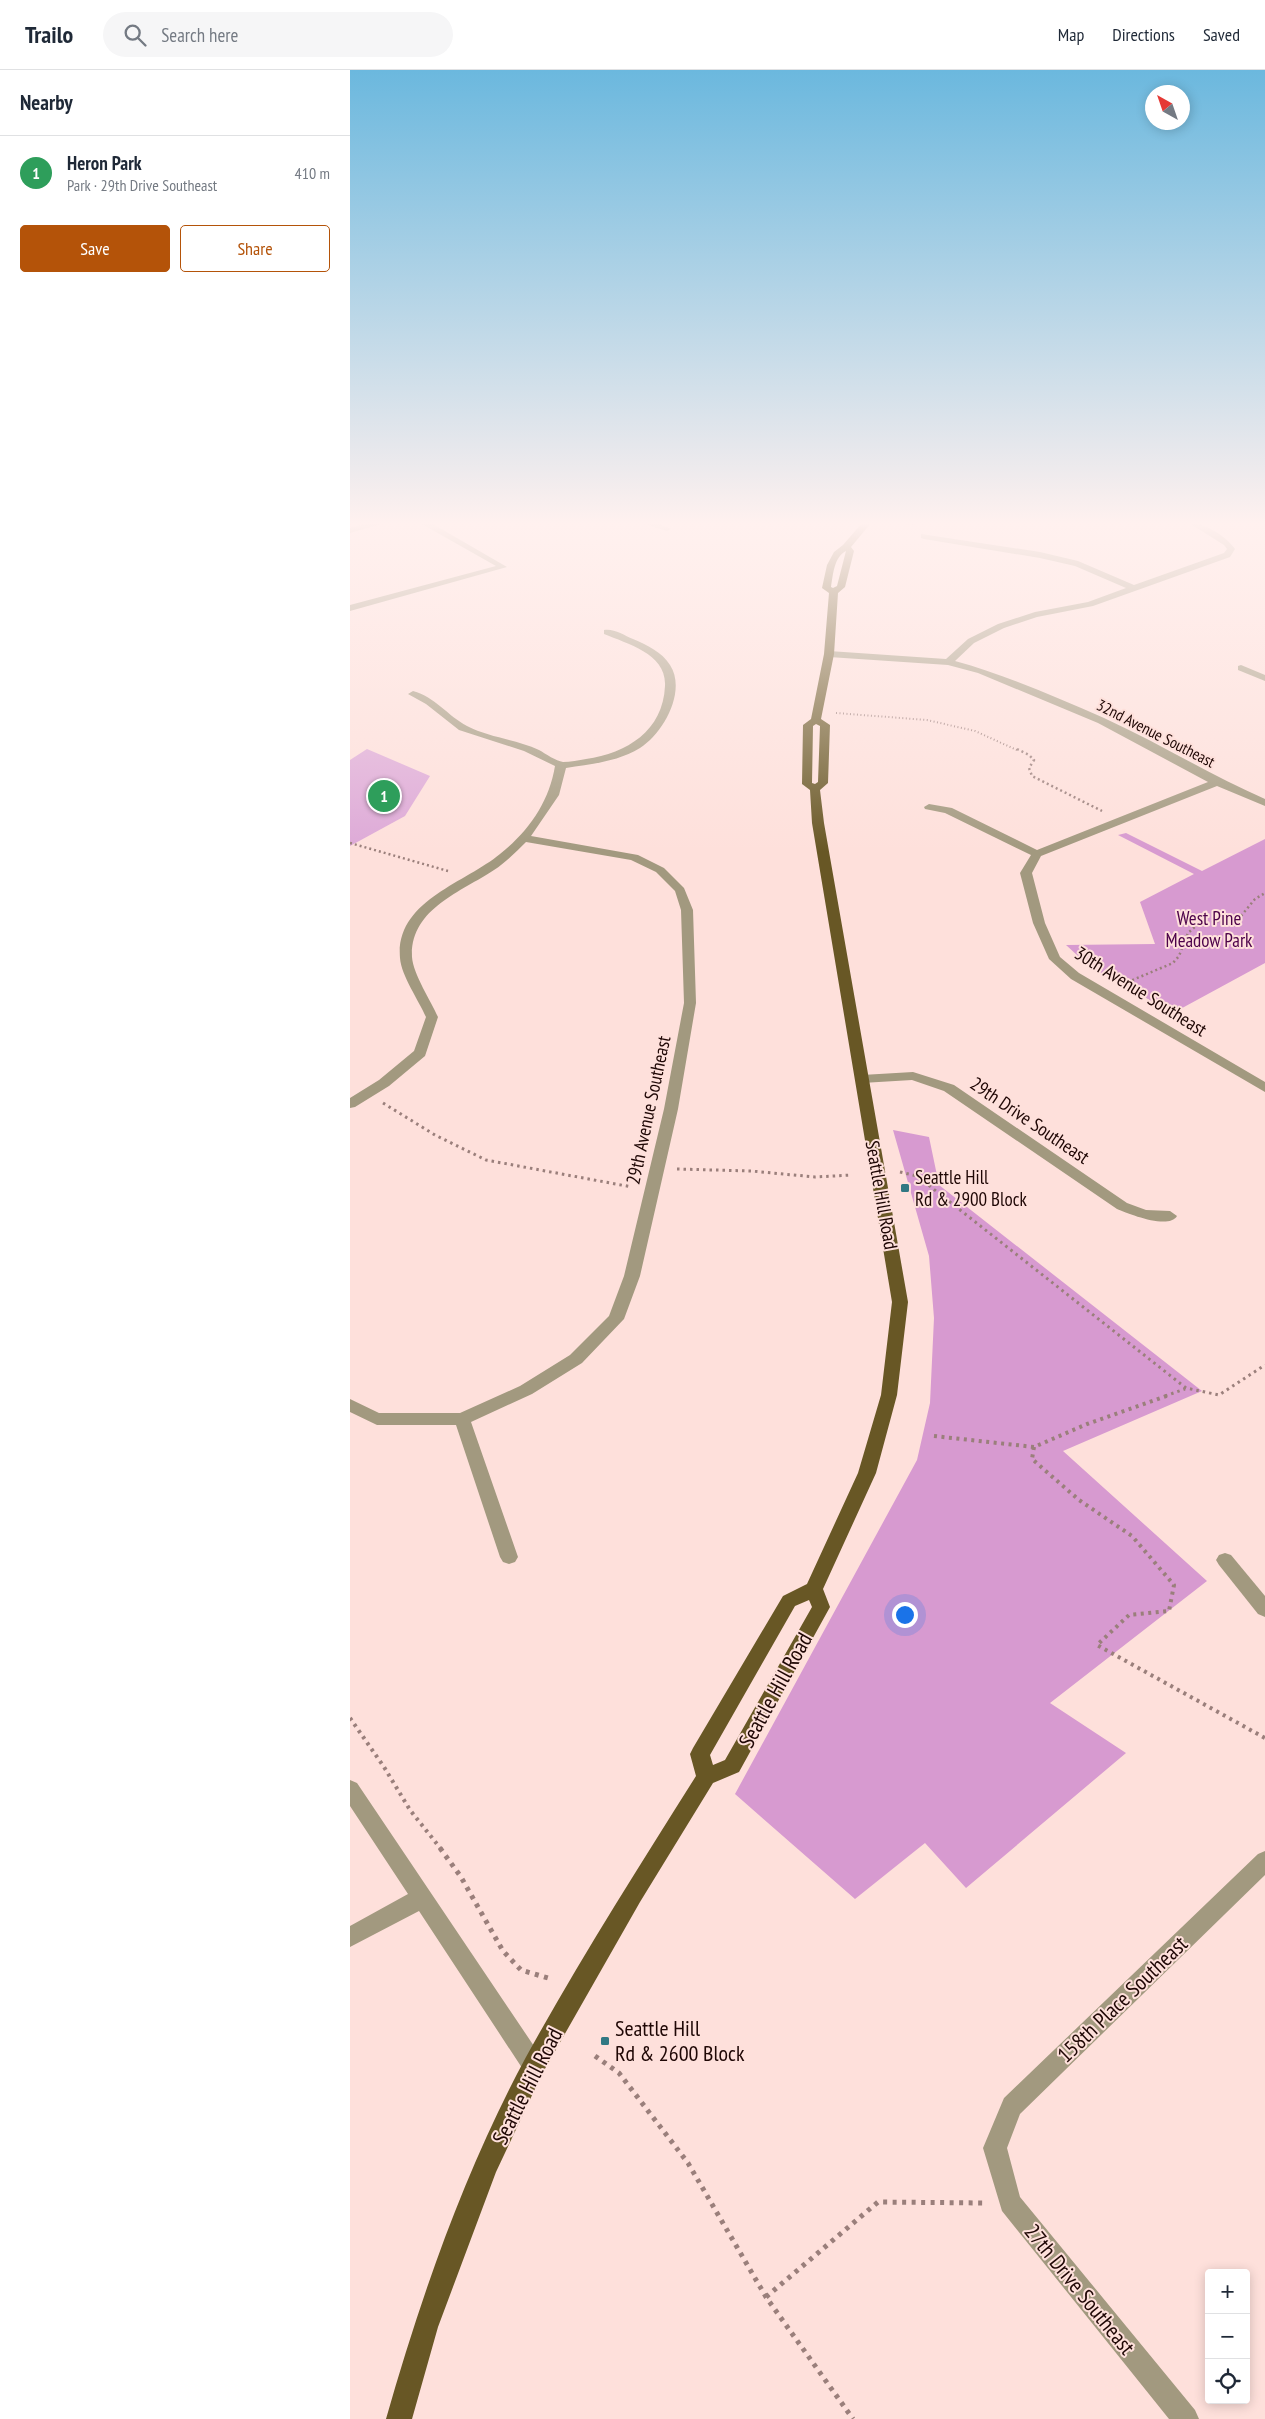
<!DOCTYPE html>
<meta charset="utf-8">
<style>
body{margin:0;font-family:"PT Sans Narrow",sans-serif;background:#f6f6f7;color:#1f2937}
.controls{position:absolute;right:15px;bottom:15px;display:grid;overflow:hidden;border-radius:5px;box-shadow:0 2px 12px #0003}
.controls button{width:45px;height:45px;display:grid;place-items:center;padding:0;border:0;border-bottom:1px solid #e0e1e3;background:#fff;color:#1f2937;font:25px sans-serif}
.compass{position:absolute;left:795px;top:15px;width:45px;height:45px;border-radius:50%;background:#fff;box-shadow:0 2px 12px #0003;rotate:320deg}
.you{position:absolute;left:554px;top:1544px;width:18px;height:18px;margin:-12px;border:4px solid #fff;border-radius:50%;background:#1a73e8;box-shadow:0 0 0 8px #1a73e833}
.badge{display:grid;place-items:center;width:32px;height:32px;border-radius:50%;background:#b45309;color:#fff;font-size:16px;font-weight:700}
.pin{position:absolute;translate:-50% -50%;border:2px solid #fff;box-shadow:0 1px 5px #0006}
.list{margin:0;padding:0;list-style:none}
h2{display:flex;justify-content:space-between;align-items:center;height:65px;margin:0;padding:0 20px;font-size:21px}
h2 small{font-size:16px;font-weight:400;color:#747a83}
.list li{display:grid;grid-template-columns:32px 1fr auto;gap:15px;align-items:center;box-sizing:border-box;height:75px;padding:0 20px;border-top:1px solid #e0e1e3}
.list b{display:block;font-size:19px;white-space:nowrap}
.list p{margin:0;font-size:16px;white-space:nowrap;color:#747a83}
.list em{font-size:16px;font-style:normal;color:#747a83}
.actions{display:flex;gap:10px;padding:15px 20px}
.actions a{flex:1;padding:11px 0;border:1px solid #b45309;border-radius:5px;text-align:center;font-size:18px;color:#b45309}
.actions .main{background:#b45309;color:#fff}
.icon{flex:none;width:28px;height:28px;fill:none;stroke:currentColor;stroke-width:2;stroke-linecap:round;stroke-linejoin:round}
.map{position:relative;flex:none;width:915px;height:2349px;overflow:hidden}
header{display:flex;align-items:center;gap:30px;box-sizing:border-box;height:70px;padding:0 25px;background:#fff;border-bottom:1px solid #e0e1e3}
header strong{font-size:24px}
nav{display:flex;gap:28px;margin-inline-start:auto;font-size:18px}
.search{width:350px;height:45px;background:#f6f6f7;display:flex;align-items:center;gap:12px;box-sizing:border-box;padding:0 18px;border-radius:28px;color:#747a83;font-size:19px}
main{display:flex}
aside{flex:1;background:#fff}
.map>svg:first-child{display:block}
</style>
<header>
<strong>Trailo</strong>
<div class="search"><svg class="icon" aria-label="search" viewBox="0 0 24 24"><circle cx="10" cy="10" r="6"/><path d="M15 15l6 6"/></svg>Search here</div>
<nav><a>Map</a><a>Directions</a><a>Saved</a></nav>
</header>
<main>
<aside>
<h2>Nearby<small></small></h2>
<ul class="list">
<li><span class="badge" style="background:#2e9e5b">1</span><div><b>Heron Park</b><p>Park · 29th Drive Southeast</p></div><em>410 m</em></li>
</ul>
<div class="actions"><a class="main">Save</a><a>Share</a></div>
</aside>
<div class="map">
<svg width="915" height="2349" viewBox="0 0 915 2349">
<rect width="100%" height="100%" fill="#fee0db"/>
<path fill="#dda9d7" d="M17 679 80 706 55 746 0 776V690Z"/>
<g fill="#d79ad0">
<path d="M776 763 852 801 915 769V893L823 943 739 896 716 875 805 874 790 832 844 804 768 765Z"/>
<path d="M543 1060 579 1067 589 1115 852 1321 713 1381 857 1511 700 1633 776 1683 616 1818 575 1773 505 1829 385 1724 567 1390 580 1333 584 1248 579 1186Z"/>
</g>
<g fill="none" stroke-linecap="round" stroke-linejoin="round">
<g stroke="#9a7f7b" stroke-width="2" stroke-dasharray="1 2.5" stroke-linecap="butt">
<path d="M555 453 564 455"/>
<path d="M486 643 577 650 625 661 669 681"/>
</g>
<g stroke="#9a7f7b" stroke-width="2.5" stroke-dasharray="2 3" stroke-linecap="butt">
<path d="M667 679 679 685 684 690 679 698 682 706 752 741"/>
<path d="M0 773 98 801"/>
<path d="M773 914 823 893 829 886 838 863 846 856 891 846 905 829 915 823"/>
</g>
<g stroke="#9a7f7b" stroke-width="3" stroke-dasharray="2.5 4" stroke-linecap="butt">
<path d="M33 1033 85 1065 136 1090 282 1117"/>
<path d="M327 1099 401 1101 465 1107 501 1105"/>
<path d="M550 1102 567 1106 836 1318 869 1325 915 1295"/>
<path d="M815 1326 835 1319"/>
</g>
<g stroke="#9a7f7b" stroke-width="4" stroke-dasharray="3 4.5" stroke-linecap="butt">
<path d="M584 1366 684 1377 737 1354 819 1325"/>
<path d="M684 1377 682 1389 729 1430 782 1466 824 1515 819 1541 779 1545 747 1575 915 1668"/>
<path d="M0 1648 34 1697 60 1740 91 1779"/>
</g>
<g stroke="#9a7f7b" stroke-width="5" stroke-dasharray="4 5.5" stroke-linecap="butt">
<path d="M90 1778 111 1807 153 1881 171 1900 198 1908"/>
<path d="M245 1986 269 2003 338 2093 416 2227 503 2349"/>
<path d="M416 2227 528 2132 636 2133"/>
</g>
<g fill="#a2997f" fill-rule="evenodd">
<path d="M19 453H34L0 463V458Z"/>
<path d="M70 453H81L157 497 0 541V535L146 496Z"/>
<path d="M292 453H306L321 459 317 461Z"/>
<path d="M839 453C855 453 876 466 885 479L880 487 743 536 687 547 654 558 624 573 605 591C656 605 706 627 754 648 809 673 860 705 915 729V736L867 716 691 786 682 803 695 853 710 887 729 903 915 1012V1022L721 909 699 889 683 853 670 803 681 785 595 743 575 739 574 737 579 734 602 738 687 780 858 712 748 653 628 603 598 595 479 587 474 584 479 581 596 589 618 569 648 554 685 542 738 532 776 518 725 496 690 488 574 469 571 468V464L690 482 728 491 784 515 874 483 877 479 874 475Z"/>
<path d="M254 560C263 558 274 565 283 569 297 575 312 582 320 595 337 621 313 664 290 678 267 692 241 694 216 698L209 725 181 766 288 785 314 798 334 818 343 840 346 933 328 1039 290 1206 274 1249 232 1293 182 1324 121 1352 168 1487 165 1492 159 1494 153 1492 150 1487 106 1355H27L0 1342V1329L29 1343H110L170 1316 220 1285 259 1246 274 1206 314 1039 334 933 331 840 325 821 306 802 281 790 176 772C166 782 156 792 144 800 111 822 60 839 62 887 63 904 81 931 88 947L75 986 39 1016 5 1037 0 1038V1028L29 1010 64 981 76 947C69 931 51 905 50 888 45 831 115 813 150 784 179 761 199 732 205 696L174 681 109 660 76 634 58 624 63 621C85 627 98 646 117 656 140 668 166 669 189 680 196 684 206 691 213 692 220 692 229 690 236 689 277 683 313 661 315 616 317 584 278 574 254 564Z"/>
<path d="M891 595 915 605V611L888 600V596Z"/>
<path d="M563 1002 604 1015 777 1133 796 1140 820 1141 827 1146C819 1160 779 1144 767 1139L594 1021 562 1010 512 1013 505 1009 512 1005Z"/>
<path d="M875 1483 881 1485 915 1526V1547L908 1544 869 1495 866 1490 869 1485Z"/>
<path d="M0 1710 7 1713 192 1988 195 1996 192 2004 184 2007 176 2004 69 1841 0 1877V1856L58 1824 0 1736Z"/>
<path d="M915 1781V1805L670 2044 657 2078 670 2127 845 2340 849 2349H819L652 2141 633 2078 654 2028 908 1784Z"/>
</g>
<path fill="#685725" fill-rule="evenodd" d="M512 453H521L501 477 504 481 495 517 488 523 484 584 471 649 480 655 478 713 470 720 474 753 558 1232 547 1325 526 1403 473 1519 480 1537 389 1702 363 1713 290 1832 192 2004 146 2102 88 2257 62 2349H36C71 2226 115 2100 176 1987 229 1891 288 1798 346 1706L340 1684 343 1678 433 1526 457 1514 508 1403 531 1325 542 1232 462 753 460 720 452 714 453 655 461 649 474 584 479 523 472 518 477 495 484 482 493 475ZM496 481 487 516 483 518 481 517C483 505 484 487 496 481ZM466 654 470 656 468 712 465 714 462 713 463 656ZM459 1530 462 1537 375 1690 363 1695 360 1685 445 1536Z"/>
</g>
<linearGradient id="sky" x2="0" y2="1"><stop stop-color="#6bb8de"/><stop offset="0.58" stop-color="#fff1ef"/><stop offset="1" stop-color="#fff1ef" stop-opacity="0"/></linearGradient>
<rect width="915" height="782" fill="url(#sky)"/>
<g fill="#317883" stroke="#fee0db" stroke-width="2">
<rect x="550" y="1113" width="10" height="10" rx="2.5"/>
<rect x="250" y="1966" width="10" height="10" rx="2.5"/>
</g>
<g text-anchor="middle" stroke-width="4" stroke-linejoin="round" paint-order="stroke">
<g font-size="16" fill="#1f0705" stroke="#fee0db">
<text transform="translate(806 663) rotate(27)" y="6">32nd Avenue Southeast</text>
</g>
<g font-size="19" fill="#4d024a" stroke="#fee0db">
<text x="859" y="855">West Pine<tspan x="859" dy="22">Meadow Park</tspan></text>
</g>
<g font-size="19" fill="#1f0705" stroke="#fee0db">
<text transform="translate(791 921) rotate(32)" y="7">30th Avenue Southeast</text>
<text transform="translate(298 1040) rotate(-78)" y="7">29th Avenue Southeast</text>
<text transform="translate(680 1050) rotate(34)" y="7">29th Drive Southeast</text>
<text transform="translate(532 1125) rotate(80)" y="7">Seattle Hill Road</text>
</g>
<g font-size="19" fill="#1f0705" stroke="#fee0db" text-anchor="start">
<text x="565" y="1114">Seattle Hill<tspan x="565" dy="22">Rd &amp; 2900 Block</tspan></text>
</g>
<g font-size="22" fill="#1f0705" stroke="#fee0db">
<text transform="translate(425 1620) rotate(-61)" y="8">Seattle Hill Road</text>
<text transform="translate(772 1929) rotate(-44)" y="8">158th Place Southeast</text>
<text transform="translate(177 2016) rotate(-63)" y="8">Seattle Hill Road</text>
<text transform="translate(730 2219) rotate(51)" y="8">27th Drive Southeast</text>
</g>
<g font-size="22" fill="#1f0705" stroke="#fee0db" text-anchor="start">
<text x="265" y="1966">Seattle Hill<tspan x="265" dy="25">Rd &amp; 2600 Block</tspan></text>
</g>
</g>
</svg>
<div class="controls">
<button>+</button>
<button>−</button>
<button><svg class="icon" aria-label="locate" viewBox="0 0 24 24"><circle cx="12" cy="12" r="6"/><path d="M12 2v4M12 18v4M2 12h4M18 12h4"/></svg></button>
</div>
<svg class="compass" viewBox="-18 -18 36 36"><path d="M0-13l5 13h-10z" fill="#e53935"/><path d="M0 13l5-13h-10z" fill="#747a83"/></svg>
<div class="you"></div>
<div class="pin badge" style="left:34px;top:726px;background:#2e9e5b">1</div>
</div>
</main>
